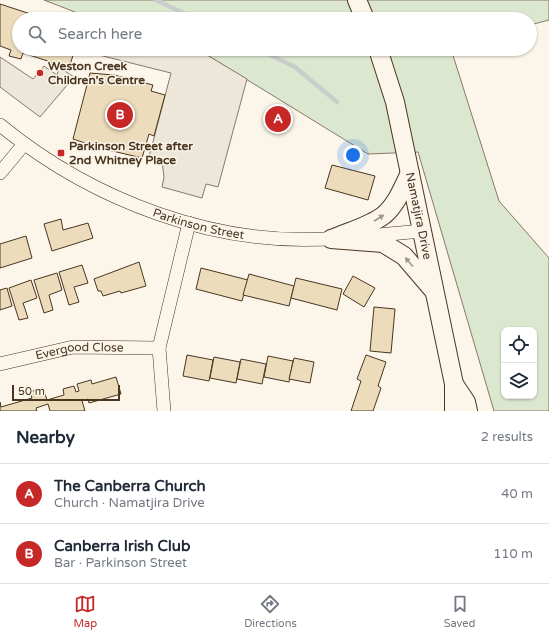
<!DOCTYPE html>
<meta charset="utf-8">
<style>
body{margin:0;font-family:"Varela Round",sans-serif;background:#f6f6f7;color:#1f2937}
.controls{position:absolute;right:12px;bottom:12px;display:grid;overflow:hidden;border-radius:8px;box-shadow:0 1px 3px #0004}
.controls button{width:36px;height:36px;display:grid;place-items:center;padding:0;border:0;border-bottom:1px solid #e0e1e3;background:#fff;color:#1f2937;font:20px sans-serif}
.scale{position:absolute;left:12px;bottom:10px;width:108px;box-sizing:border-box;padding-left:4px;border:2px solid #4a3520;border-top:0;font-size:11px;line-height:14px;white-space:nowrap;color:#4a3520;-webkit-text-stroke:3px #fbf6e9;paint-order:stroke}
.you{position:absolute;left:353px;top:155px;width:14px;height:14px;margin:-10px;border:3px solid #fff;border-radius:50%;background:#1a73e8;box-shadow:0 0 0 6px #1a73e833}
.badge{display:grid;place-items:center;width:26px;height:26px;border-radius:50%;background:#c62828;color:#fff;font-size:13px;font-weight:700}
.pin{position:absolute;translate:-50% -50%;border:2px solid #fff;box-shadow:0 1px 4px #0006}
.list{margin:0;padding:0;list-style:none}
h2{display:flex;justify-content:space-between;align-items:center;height:52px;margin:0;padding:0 16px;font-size:17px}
h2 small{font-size:13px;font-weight:400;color:#747a83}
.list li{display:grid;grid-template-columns:26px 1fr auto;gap:12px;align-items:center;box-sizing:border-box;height:60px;padding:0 16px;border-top:1px solid #e0e1e3}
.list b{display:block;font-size:15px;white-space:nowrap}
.list p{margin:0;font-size:13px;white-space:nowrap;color:#747a83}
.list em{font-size:13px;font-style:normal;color:#747a83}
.icon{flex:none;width:22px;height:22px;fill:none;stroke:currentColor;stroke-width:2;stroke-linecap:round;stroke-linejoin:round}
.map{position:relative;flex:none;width:549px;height:411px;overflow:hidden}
.search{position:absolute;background:#fff;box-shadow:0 1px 3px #0004;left:12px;right:12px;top:12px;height:44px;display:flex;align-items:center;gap:10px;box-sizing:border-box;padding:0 14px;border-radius:22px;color:#747a83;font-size:15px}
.sheet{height:172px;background:#fff}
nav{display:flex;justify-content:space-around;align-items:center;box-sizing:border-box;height:56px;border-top:1px solid #e0e1e3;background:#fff;font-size:11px;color:#747a83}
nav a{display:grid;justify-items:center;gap:2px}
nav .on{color:#c62828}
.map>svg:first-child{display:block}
</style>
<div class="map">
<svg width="549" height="411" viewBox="0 0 549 411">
<rect width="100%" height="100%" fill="#fbf6e9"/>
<g fill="#dce7d0" stroke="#887966" fill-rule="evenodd">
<path d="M44 0H549V20L530 25V19H93Z"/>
<path d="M197 49H451L499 201 549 258V411H494L418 152 368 154ZM504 330H534V396H504Z"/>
</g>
<g fill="#ede7d9" stroke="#887966">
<path d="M99 49H197L247 79 218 187 206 184 202 198 162 187 164 177 162 161 149 157 171 73 95 54Z"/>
<path d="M0 57 33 79 44 66 57 75 59 67 74 77 40 117 0 87Z"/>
</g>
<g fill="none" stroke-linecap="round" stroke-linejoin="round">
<g stroke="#c9cecd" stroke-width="4.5">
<path d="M156 0 196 19"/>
<path d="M258 49 295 67 337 102"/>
</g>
</g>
<g fill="#ecdcbc" stroke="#4a3520">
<path d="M0 4 46 19H19V49H75L69 68 23 53 21 59 9 56 11 50 0 46Z"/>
<path d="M90 73 114 75 153 85 151 91 165 95 154 136 149 134 142 158 100 148 73 139Z"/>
<path d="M332 165 375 176 368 200 325 188Z"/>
<path d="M61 219 63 230 88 223 93 238 52 251 44 224Z"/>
<path d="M26 236 32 258 0 268V244Z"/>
<path d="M139 262 146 286 121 293 120 291 103 296 101 291H98L94 279Z"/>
<path d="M82 265 88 283 74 287 79 302 69 305 59 272Z"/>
<path d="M201 268 248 280 242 301 196 289Z"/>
<path d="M57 273 62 290 49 295 53 310 44 313 34 280Z"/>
<path d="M249 274 294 286 289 306 243 295Z"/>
<path d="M353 276 375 288 364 307 343 294Z"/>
<path d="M296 278 342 289 337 310 291 298Z"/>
<path d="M31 280 37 298 23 303 28 318 19 320 9 288Z"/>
<path d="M7 288 12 306 0 310V290Z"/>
<path d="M374 307 395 309 391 353 370 351Z"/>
<path d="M187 355 213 360 209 381 183 376Z"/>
<path d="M366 355 386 362 378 386 381 388 373 411H351L361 381 357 379Z"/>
<path d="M268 356 293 361 289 382 264 377Z"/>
<path d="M214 357 240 362 236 383 210 378Z"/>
<path d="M294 358 314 362 310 383 289 379Z"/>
<path d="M241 359 266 364 262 384 237 379Z"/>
<path d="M116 377 121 394 89 403 88 399 82 401 85 411H50L48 404 36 408 37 411H0V402L1 407 32 398 30 392 43 388 47 400 64 395 63 389 74 386 76 392 79 391 77 384 91 380 92 384Z"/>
</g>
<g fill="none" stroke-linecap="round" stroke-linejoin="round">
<defs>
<g id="street">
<path id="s1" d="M0 125C93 201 218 249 339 238"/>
<path d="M0 173 24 144"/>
<path d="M367 236 422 231"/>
<path id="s2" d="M0 364 73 347 159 348"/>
<path d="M164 411 159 348 189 223"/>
</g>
<g id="secondary">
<path d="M357 0 365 19"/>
<path id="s3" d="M378 49 395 102 454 384V411"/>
<path d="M334 238C350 231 370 226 384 215 397 204 403 187 410 173"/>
<path d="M331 239 383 243 404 256 434 291"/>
<path d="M454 384 466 402 468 411"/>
</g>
</defs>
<use href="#street" stroke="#4a3520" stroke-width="14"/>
<use href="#secondary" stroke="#4a3520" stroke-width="20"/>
<use href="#street" stroke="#fbf6e9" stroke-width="13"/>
<use href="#secondary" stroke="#fbf6e9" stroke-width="18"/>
</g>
<defs><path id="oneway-solid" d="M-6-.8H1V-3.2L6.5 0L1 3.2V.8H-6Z"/></defs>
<g fill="#a29684">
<use href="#oneway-solid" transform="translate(379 218) rotate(-33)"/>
<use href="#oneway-solid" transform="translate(409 262) rotate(-130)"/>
</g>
<g fill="#c62828" stroke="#fbf6e9" stroke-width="1.5">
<circle cx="40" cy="73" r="4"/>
<rect x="57" y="149" width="8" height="8" rx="2"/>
</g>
<g text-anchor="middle" stroke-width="3" stroke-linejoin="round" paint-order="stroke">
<g font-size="12" font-weight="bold" fill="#4a3520" stroke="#fbf6e9" text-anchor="start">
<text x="48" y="70">Weston Creek<tspan x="48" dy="14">Children’s Centre</tspan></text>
<text x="69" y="150">Parkinson Street after<tspan x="69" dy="14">2nd Whitney Place</tspan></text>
</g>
<g font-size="12" fill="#4a3520" stroke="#fbf6e9">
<text dy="4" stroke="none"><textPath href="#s3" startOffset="172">Namatjira Drive</textPath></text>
<text dy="4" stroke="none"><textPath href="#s1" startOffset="224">Parkinson Street</textPath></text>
<text dy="4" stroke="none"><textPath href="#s2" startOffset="81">Evergood Close</textPath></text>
</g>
</g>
</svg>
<div class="controls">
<button><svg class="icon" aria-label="locate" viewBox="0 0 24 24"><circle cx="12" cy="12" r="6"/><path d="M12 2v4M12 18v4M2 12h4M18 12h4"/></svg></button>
<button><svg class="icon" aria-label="layers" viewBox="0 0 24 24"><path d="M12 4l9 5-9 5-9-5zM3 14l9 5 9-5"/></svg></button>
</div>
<div class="scale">50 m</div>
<div class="you"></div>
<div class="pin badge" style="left:278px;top:119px">A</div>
<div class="pin badge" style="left:120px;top:115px">B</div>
<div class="search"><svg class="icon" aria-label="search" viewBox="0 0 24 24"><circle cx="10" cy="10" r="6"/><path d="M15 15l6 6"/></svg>Search here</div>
</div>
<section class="sheet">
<h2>Nearby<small>2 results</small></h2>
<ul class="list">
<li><span class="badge">A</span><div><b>The Canberra Church</b><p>Church · Namatjira Drive</p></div><em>40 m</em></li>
<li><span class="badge">B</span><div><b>Canberra Irish Club</b><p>Bar · Parkinson Street</p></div><em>110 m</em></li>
</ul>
</section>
<nav>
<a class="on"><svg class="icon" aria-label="map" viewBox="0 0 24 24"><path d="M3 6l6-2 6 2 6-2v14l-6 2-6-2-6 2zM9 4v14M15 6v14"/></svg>Map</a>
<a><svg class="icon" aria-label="directions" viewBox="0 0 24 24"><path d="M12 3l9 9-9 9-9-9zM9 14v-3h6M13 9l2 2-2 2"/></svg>Directions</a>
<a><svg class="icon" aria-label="saved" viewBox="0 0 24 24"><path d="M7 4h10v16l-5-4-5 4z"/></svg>Saved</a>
</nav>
